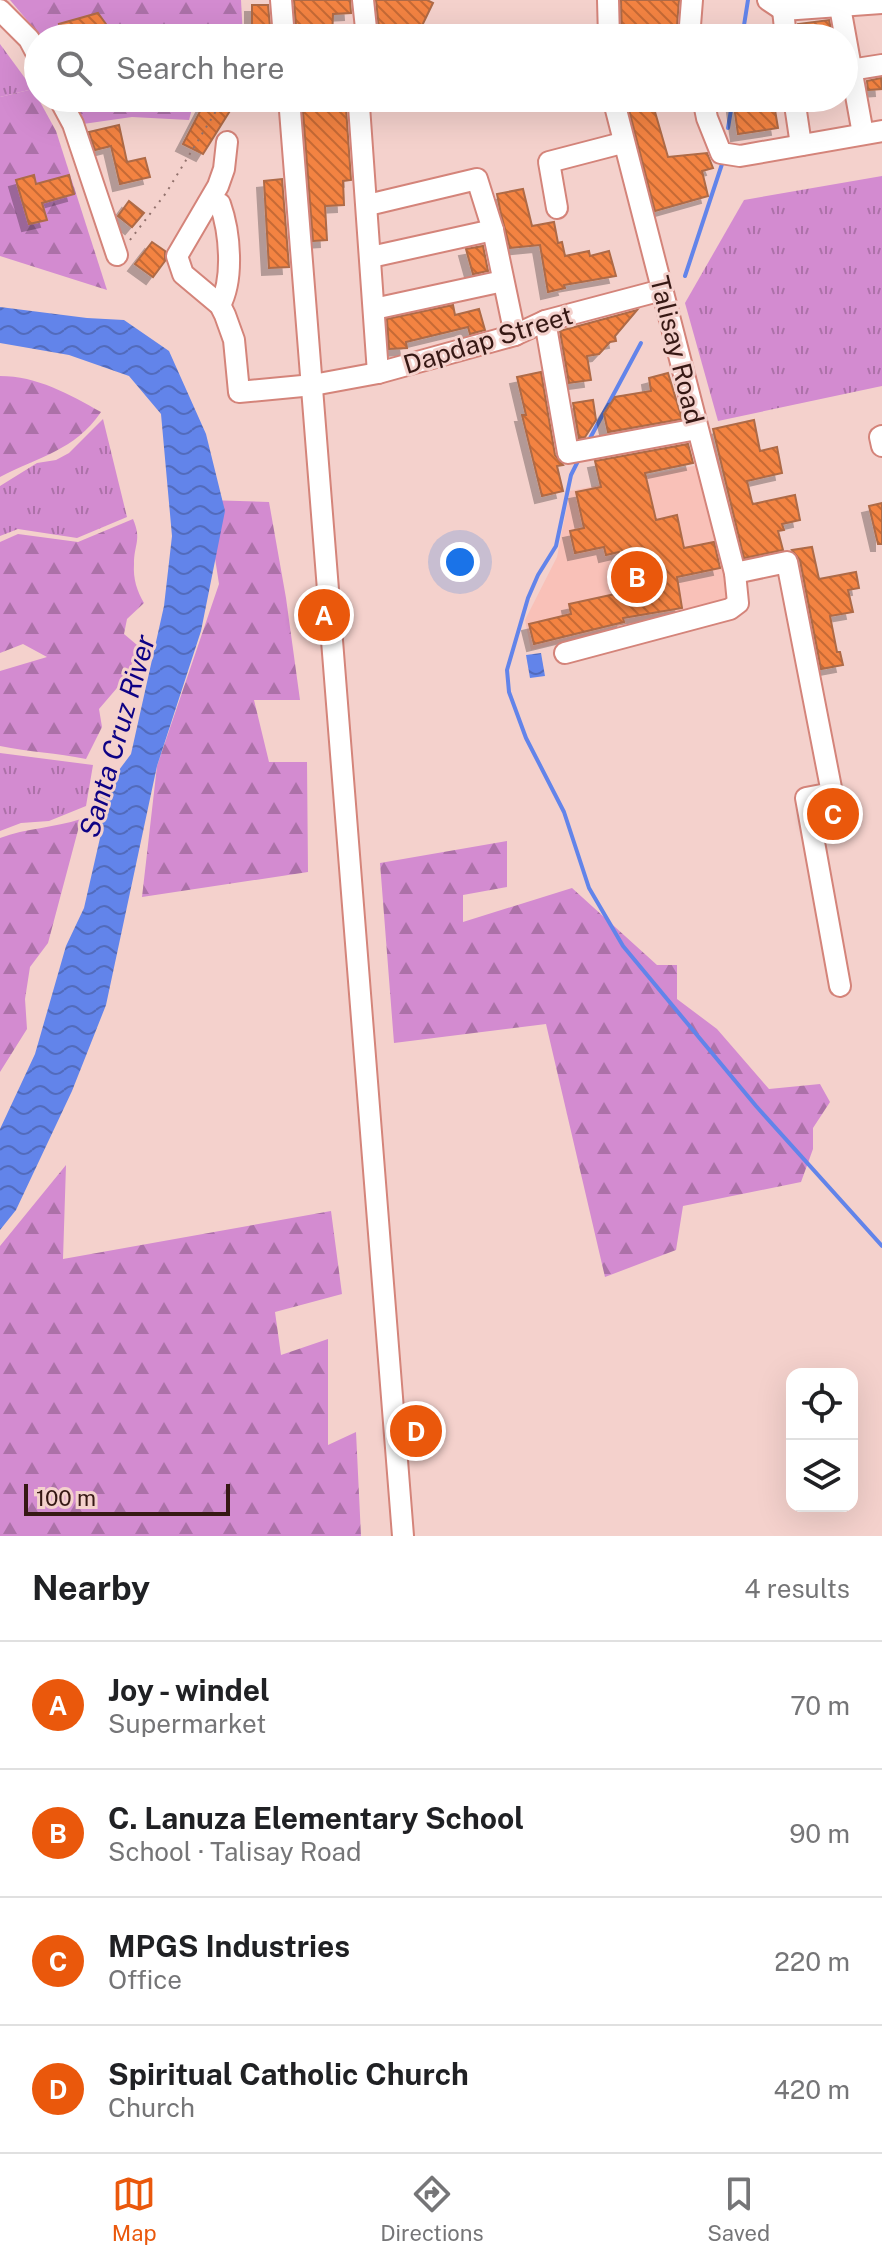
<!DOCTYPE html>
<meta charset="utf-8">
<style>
body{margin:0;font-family:"Public Sans",sans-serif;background:#f2f2f2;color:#202124}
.controls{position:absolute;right:24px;bottom:24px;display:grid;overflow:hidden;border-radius:16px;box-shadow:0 8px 32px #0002}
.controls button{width:72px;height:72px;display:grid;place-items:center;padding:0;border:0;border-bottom:2px solid #e0e0e0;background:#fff;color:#202124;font:40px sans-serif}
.scale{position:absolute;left:24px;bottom:20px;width:206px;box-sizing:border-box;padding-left:8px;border:4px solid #361814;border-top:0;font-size:22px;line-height:28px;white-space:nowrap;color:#361814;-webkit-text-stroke:6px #f4d1cc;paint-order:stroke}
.you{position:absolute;left:460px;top:562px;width:28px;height:28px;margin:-20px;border:6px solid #fff;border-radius:50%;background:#1a73e8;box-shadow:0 0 0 12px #1a73e833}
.badge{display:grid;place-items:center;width:52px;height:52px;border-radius:50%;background:#ea580c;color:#fff;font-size:26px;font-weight:700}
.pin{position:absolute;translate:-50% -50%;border:4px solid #fff;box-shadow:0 2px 8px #0006}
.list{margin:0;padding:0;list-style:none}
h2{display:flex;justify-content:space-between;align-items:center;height:104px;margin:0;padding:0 32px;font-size:34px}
h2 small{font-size:26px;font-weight:400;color:#757577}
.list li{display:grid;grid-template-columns:52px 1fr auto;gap:24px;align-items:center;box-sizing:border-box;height:128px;padding:0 32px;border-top:2px solid #e0e0e0}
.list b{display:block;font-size:30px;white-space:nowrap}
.list p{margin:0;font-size:26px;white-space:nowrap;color:#757577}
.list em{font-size:26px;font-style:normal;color:#757577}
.icon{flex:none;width:44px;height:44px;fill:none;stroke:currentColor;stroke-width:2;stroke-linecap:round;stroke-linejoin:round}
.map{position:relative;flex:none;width:882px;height:1536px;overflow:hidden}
.search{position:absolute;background:#fff;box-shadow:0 8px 32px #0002;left:24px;right:24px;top:24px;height:88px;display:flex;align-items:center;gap:20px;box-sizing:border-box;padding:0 28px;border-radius:44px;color:#757577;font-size:30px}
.sheet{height:616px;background:#fff}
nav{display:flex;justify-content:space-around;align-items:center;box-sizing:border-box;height:112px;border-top:2px solid #e0e0e0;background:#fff;font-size:22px;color:#757577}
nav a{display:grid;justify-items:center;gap:4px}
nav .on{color:#ea580c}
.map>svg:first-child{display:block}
</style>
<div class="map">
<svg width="882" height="1536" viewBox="0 0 882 1536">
<defs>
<pattern id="grass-tufts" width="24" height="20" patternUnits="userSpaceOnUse" patternTransform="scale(2)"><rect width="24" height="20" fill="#d38bd0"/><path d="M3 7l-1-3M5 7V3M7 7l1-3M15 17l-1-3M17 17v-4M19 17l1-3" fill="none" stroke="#ac71a8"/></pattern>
<pattern id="forest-firs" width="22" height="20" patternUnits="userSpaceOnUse" patternTransform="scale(2)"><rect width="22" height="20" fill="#d38bd0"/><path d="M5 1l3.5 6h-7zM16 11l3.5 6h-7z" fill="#ac71a8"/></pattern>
<pattern id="water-waves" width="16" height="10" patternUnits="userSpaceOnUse" patternTransform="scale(2)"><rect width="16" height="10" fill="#6284ea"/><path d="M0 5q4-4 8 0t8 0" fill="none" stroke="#526bbc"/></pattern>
<pattern id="building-back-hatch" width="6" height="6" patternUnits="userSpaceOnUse" patternTransform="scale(2)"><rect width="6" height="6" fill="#f38342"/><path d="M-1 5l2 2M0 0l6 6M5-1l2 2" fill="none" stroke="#c66a36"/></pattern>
<filter id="shadow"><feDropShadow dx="-7" dy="7" stdDeviation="0" flood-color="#0004"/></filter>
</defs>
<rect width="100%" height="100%" fill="#f4d1cc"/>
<path fill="#f9c1b8" d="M699 465 732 598 730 603 531 650 525 620 557 557 570 491Z"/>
<g fill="url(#grass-tufts)">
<path d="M0 44 33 89 0 97Z"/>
<path d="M882 176V386L718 421 685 303 744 200Z"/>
<path d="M103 419 127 517 77 538 18 529 0 536V486L37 463 56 460 69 453Z"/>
<path d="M0 753 93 765 86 806 49 821 21 823 0 831Z"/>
</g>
<g fill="url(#forest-firs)">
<path d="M10 0H241L243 38H42Z"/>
<path d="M33 89 56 131 107 290 0 256V97Z"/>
<path d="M73 98H195L189 120 132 117 83 124Z"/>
<path d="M0 376C37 376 69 394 101 412 74 451 40 456 0 477Z"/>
<path d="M206 500 269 502 286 598 300 700H254L269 762H307L308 872 142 897 157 766 219 584Z"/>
<path d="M133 519C142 540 134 544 134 564 133 579 137 591 144 603L127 619 124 634 137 645 129 674 99 709 102 727 86 759C57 753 29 752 0 746V671L47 657 23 644 0 653V542L18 534 78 542Z"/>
<path d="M81 819 48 943 30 967 25 999 27 1029 0 1072V838C26 828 54 828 81 819Z"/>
<path d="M507 841V887L463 895V922L572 888 657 965H677V999L717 1029 769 1089 820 1084 830 1102 813 1128V1149L801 1182 683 1206 676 1250 605 1277 546 1024 394 1043 380 863Z"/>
<path d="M66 1165 63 1259 331 1211 342 1294 275 1312 281 1355 328 1339V1445L356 1432 361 1536H0V1246Z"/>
</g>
<g fill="url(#water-waves)">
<path d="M0 307 87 318 124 320 169 351 206 434 225 511 201 631 157 766 106 1005 72 1091 16 1210 0 1230V1129L35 1054 66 946 84 908 100 838 95 802 131 754 164 606 172 536 161 414 129 376 69 355 0 343Z"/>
<path d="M541 653 545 676 530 678 526 655Z"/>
</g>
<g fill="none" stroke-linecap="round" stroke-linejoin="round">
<g stroke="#6284ea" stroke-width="4">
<path d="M742 38 748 0"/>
<path d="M728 128 733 98"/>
<path d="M685 276 723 161"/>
<path d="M588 442 641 343"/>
<path d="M580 457 571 475 556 546 538 575 528 598 507 670 509 692 526 738 564 812 589 888 623 946 756 1106 882 1246"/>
</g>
</g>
<g fill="url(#building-back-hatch)" stroke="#ae6a46" stroke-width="2" filter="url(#shadow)">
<path d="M294 0H350L351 13 333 14 332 38H297Z"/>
<path d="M376 0H427L433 3 417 36 404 29 402 38H387L380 37Z"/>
<path d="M621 0H679L676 38H622Z"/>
<path d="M252 5H268L271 38H252Z"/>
<path d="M98 13 116 38H65L59 24Z"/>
<path d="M829 20 832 33 820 35 821 38H799L798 24Z"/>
<path d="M881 78 882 89 868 90 867 81Z"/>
<path d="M207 98H238L203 154 183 144Z"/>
<path d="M302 98H321V110L346 108 351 180 343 181 344 205 325 206 327 240 313 241Z"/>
<path d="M626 98H651L668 157 707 153 713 168 702 171 708 196 655 211Z"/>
<path d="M773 98 778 128 738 134 733 99Z"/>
<path d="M119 125 127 162 145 158 150 177 120 184 111 146 95 150 89 132Z"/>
<path d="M34 175 36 184 69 175 74 194 42 203 47 220 29 224 16 180Z"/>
<path d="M282 179 289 267 269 268 264 181Z"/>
<path d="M523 189 532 226 554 222 558 243 562 242 565 256 589 251 590 256 609 251 616 276 564 285 565 288 548 292 540 245 510 248 501 214 497 194Z"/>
<path d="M129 201 144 213 132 227 118 216Z"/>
<path d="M152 242 165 251V261L153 277 135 264Z"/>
<path d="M483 246 488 271 473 274 466 249Z"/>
<path d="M453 305 455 315 479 309 485 330 470 334 468 327 406 342 407 348 389 349 387 319Z"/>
<path d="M637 310 615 336 616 341 610 342 599 354 587 356 591 380 569 383 560 331Z"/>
<path d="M541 372 555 455 563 465 557 466 563 491 542 496 522 415H526L517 377Z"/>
<path d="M668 373 682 419 608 432 604 414 615 397 651 391 649 378Z"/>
<path d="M593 400 596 420 585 437 579 438 573 403Z"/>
<path d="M754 420 760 451 777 447 782 473 747 481 752 502 753 504 795 495 800 520 782 524 784 530 778 531 783 550 744 558 713 429Z"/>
<path d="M688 444 693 463 645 473 656 520 677 515 684 548 714 542 720 568 677 577 682 608 623 618 624 622 534 644 529 624 571 614 569 604 629 591 619 552 606 555 604 547 575 553 570 531 584 528 576 492 601 487 595 461Z"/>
<path d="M882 503V544H878L869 506Z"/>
<path d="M812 547 819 579 856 572 859 588 848 590 853 612 830 616 837 652H840L843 665 821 669 800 560 792 550Z"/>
</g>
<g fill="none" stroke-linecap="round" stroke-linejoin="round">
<defs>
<g id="minor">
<path d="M281 0 284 38"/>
<path d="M363 0 367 38"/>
<path d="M608 0 609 38"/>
<path d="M768 0 783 10 882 3"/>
<path d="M840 7 863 134"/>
<path d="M0 10 29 39 38 56"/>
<path d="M783 10 786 38"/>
<path d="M689 38 692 0"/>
<path d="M844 71 882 65"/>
<path d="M59 98 73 124 117 255"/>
<path d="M289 98 403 1536"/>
<path d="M703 98 707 118 721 153 740 156 882 131"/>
<path d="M794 98 801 145"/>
<path d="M359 106 378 373"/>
<path d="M227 142 224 169 218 186 177 256 183 274 220 305 225 315 234 340 239 392 313 385 378 373 515 335 545 321 662 290"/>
<path d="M208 204H220C230 232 234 279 220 305"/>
<path d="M368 205 477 179 493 230 515 335"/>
<path d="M557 208 549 162 622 143"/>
<path d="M371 257 493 230"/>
<path d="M374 309 503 281"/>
<path d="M545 321 568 453 697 429"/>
<path d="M882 436 880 437 882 446"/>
<path d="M735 573 787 562 832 793 806 798 840 986"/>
<path d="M565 653 730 609 738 603 735 573 613 98"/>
</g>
</defs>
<use href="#minor" stroke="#d4847a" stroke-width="24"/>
<path stroke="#92726d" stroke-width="2" stroke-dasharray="2 6" stroke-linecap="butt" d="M130 240 166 193 224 98"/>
<use href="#minor" stroke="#fff" stroke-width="20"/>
</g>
<g text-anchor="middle" stroke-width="6" stroke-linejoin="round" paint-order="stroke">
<g font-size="26" fill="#361814" stroke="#f4d1cc">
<text transform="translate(488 340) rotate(-17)" y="9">Dapdap Street</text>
<text transform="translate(677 350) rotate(76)" y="9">Talisay Road</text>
</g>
<g font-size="28" font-style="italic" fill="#0e0285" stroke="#f4d1cc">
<text transform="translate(117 736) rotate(-74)" y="10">Santa Cruz River</text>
</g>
</g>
</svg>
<div class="controls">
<button><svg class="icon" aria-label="locate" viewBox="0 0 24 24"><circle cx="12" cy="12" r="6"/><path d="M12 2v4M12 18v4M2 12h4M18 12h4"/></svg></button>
<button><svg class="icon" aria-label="layers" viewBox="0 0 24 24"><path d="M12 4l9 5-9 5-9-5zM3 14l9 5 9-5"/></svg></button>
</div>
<div class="scale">100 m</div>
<div class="you"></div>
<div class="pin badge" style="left:324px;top:615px">A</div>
<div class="pin badge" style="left:637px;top:577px">B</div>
<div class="pin badge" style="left:833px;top:814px">C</div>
<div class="pin badge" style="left:416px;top:1431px">D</div>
<div class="search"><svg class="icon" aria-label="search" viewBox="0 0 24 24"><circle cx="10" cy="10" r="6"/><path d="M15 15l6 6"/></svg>Search here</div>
</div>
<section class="sheet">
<h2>Nearby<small>4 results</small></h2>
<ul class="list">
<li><span class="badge">A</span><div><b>Joy - windel</b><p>Supermarket</p></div><em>70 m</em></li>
<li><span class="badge">B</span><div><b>C. Lanuza Elementary School</b><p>School · Talisay Road</p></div><em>90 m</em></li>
<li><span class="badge">C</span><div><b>MPGS Industries</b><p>Office</p></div><em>220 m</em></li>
<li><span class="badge">D</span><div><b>Spiritual Catholic Church</b><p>Church</p></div><em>420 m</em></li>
</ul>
</section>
<nav>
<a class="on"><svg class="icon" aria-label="map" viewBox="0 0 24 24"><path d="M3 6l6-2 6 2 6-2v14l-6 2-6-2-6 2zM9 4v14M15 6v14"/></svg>Map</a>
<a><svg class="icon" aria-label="directions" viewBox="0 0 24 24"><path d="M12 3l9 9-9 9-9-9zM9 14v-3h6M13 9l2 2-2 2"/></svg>Directions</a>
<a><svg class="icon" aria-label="saved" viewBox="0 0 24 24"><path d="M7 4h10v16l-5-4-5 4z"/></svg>Saved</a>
</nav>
